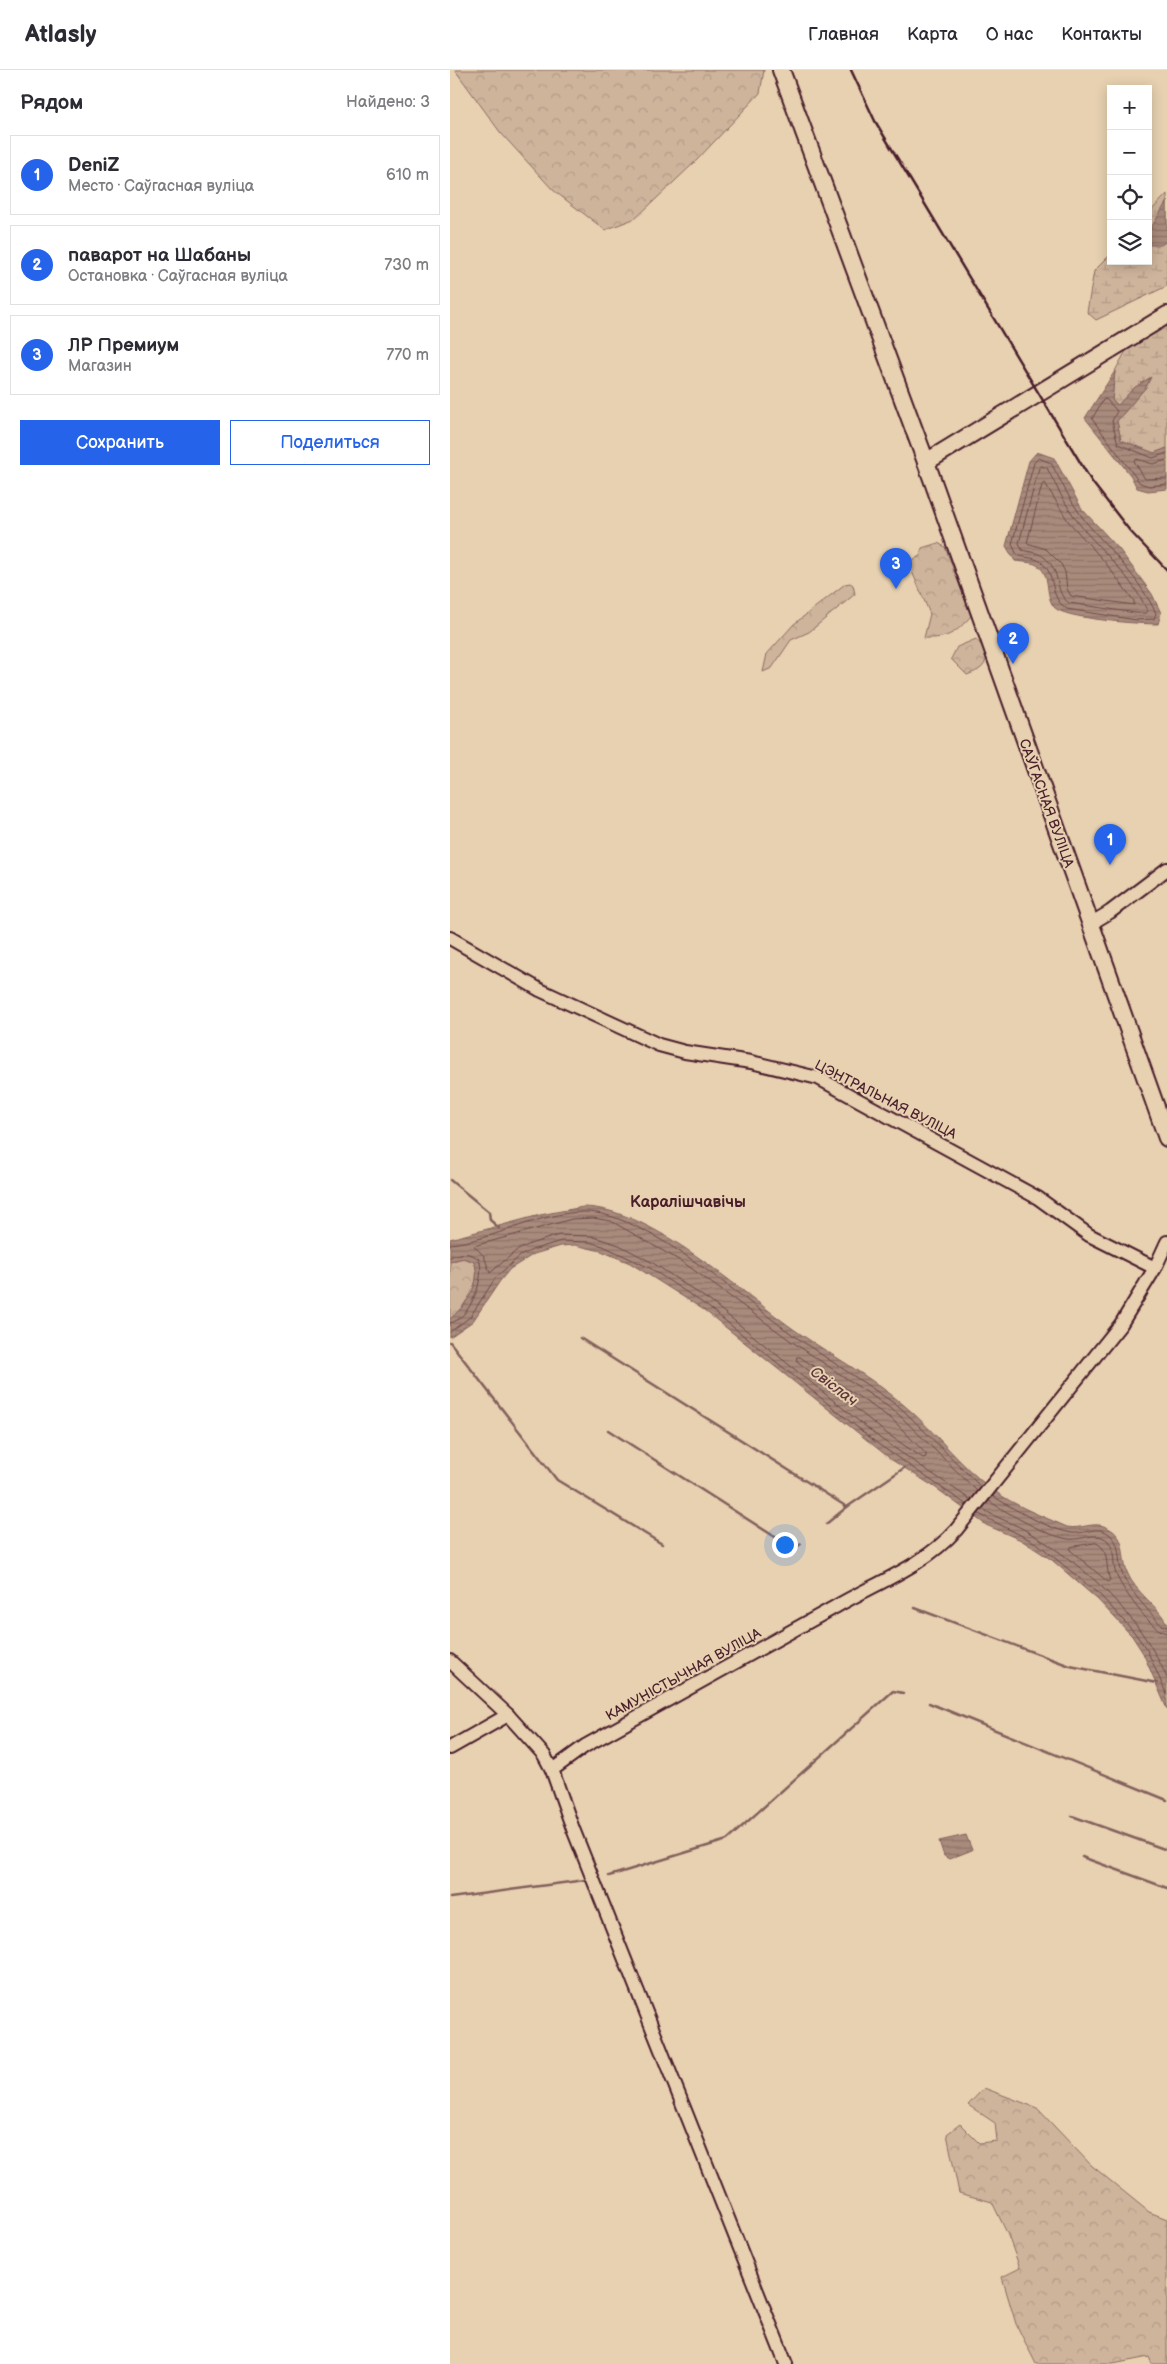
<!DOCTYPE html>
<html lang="ru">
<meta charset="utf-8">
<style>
body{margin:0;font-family:"Balsamiq Sans",sans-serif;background:#f7f7f7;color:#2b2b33}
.controls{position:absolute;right:15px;top:15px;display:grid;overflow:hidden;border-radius:0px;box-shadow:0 2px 12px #0003}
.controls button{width:45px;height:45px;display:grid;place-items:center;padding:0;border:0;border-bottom:1px solid #e1e1e2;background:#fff;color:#2b2b33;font:25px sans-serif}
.you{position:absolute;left:334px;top:1474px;width:18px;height:18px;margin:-12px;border:4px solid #fff;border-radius:50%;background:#1a73e8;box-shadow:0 0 0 8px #1a73e833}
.badge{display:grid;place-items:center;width:32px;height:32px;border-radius:50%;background:#2563eb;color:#fff;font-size:16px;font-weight:700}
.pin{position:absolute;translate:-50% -41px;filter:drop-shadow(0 1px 2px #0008)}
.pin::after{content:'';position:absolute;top:26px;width:18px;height:15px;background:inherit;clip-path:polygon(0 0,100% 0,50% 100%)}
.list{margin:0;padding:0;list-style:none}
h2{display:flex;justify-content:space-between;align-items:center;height:65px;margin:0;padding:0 20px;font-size:21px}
h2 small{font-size:16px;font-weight:400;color:#7c7c81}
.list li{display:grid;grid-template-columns:32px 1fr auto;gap:15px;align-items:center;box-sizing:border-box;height:80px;margin:0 10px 10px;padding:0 10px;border:1px solid #e1e1e2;border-radius:0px}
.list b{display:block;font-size:19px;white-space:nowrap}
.list p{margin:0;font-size:16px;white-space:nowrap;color:#7c7c81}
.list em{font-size:16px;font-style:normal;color:#7c7c81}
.actions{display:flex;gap:10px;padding:15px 20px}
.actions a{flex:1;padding:11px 0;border:1px solid #2563eb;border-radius:0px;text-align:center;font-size:18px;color:#2563eb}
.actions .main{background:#2563eb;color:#fff}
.icon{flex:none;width:28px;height:28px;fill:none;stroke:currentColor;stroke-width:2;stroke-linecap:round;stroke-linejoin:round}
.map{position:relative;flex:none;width:717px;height:2294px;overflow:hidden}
header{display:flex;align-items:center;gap:30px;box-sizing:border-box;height:70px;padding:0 25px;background:#fff;border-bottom:1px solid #e1e1e2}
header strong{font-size:24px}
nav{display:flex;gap:28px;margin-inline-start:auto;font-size:18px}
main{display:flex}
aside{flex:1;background:#fff}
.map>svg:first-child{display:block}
</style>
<header>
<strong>Atlasly</strong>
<nav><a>Главная</a><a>Карта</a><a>О нас</a><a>Контакты</a></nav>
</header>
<main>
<aside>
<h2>Рядом<small>Найдено: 3</small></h2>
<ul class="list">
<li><span class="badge">1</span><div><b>DeniZ</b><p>Место · Саўгасная вуліца</p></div><em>610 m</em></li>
<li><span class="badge">2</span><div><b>паварот на Шабаны</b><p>Остановка · Саўгасная вуліца</p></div><em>730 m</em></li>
<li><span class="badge">3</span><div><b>ЛР Премиум</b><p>Магазин</p></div><em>770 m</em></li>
</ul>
<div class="actions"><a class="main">Сохранить</a><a>Поделиться</a></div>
</aside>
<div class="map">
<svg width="717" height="2294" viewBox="0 0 717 2294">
<defs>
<pattern id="forest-crowns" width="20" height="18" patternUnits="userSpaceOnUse" patternTransform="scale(1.25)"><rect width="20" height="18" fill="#ceb49b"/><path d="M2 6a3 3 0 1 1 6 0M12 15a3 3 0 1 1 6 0" fill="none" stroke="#b29a86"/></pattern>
<pattern id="wetland-marsh" width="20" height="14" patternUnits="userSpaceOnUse" patternTransform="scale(1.25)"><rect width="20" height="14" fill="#ceb49b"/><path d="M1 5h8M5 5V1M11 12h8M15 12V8" fill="none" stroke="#b29a86"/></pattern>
<pattern id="water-rules" width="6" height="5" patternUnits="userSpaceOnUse" patternTransform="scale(1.25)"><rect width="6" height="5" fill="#a98b7c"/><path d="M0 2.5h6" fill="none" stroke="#8c7166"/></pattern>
</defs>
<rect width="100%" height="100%" fill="#e7d1b1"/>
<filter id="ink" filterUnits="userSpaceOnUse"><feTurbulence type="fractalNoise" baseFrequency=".02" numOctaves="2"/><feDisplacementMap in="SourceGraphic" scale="10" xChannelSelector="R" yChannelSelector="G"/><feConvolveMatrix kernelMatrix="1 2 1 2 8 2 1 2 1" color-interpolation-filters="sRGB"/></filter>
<g filter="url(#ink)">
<g fill="url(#forest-crowns)" stroke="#8c6a63">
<path d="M5 0H314L310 23 246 91 186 148 155 160 103 120 50 62Z"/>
<path d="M488 473 495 477 521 546C506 563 498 569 474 568L480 544 458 492 470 486 472 478Z"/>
<path d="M400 513 403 515 405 524 359 562 341 570 322 598 313 602 317 584 344 554 395 514Z"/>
<path d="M526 569 537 582C537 597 530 600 517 605L501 589 507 577Z"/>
<path d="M13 1188 24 1192C33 1212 15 1237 0 1249V1192Z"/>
<path d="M534 2018 587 2038 641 2095 699 2142 717 2149V2294H702L699 2287 663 2294H586L566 2254 552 2207 570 2198 557 2163 542 2132 509 2123 497 2064 510 2054 529 2073 547 2071 545 2053 518 2035Z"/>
</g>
<g fill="url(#wetland-marsh)" stroke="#8c6a63">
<path d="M717 124V216L646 250 637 242 644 201 661 184V191H698V144Z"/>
<path d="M717 254V378L704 383 671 370 667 351 696 317 700 308 684 318 668 335 662 330 665 301 678 277Z"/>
</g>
<g fill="url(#water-rules)" stroke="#83605c">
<path d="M717 131V171L711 175H699L698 163Z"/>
<path d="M665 301 662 330 668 335 684 318 701 307 696 317 667 351 671 370 704 383 717 378V419L698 421 687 418 681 406 635 348Z"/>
<path d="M587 382 604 388 632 439 669 479 702 524 711 543 708 554C690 554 614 549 604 537 594 524 602 505 587 495 582 492 571 492 565 491L556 476 579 391Z"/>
<path d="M133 1137C203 1138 291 1223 349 1263 384 1287 423 1308 455 1336 486 1362 510 1396 543 1420 565 1436 592 1446 617 1457 631 1460 645 1450 658 1458 677 1467 671 1486 677 1502 685 1523 709 1536 717 1554 717 1562 717 1625 717 1639L693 1583 682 1566 648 1530 602 1490 571 1470 536 1455 486 1418 442 1390 254 1240 180 1193 151 1181 125 1175 111 1176 84 1184 60 1199 50 1211 23 1251 0 1267V1249C15 1237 33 1212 24 1192 16 1187 9 1188 0 1192V1169L90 1145Z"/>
<path d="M516 1765 522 1780 499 1789 494 1786 489 1771Z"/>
</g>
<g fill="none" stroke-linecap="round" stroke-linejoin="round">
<g stroke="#704a4b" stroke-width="1">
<path d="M717 383 703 388 668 374 662 351 667 341 656 329 653 330 642 349 690 413 699 416 717 414"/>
<path d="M589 388 601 393C613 415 624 439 641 458 665 485 690 510 706 543L704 549 686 550 617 539C597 526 608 506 591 492 585 487 574 488 567 485L562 474 584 393Z"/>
<path d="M717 390 703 394 687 389 684 391 695 409 717 408"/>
<path d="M592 396 597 398C608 420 619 442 635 461 657 486 683 509 697 540L696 543H686L619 533C603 522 613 502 594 487 588 482 578 482 572 480L569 473 589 398Z"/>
<path d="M595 413 618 451 654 491 684 531V535L621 526 617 519 615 502 611 494 596 479 577 473 592 415Z"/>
<path d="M0 1174C45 1170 87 1143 133 1142 192 1140 294 1230 343 1265 374 1287 406 1307 438 1329L452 1339 531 1417"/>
<path d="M0 1187C11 1182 20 1182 29 1189 36 1206 20 1250 0 1253"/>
<path d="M0 1262 20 1247 46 1207 70 1186 82 1180 111 1171 139 1172 153 1176 200 1198 257 1236 428 1374 517 1435"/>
<path d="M347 1287H350L443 1350 476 1384V1387L473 1388 436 1363 347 1291Z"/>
<path d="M543 1426C561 1438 602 1461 623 1463 636 1464 647 1455 659 1464 672 1474 667 1490 672 1503 680 1523 698 1539 711 1555L717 1557"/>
<path d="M521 1430 431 1369 260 1231 203 1193 169 1175 141 1166 109 1165 80 1174 66 1181 40 1203 34 1186 24 1176 122 1149 143 1148 161 1151 234 1193 341 1271 434 1334 448 1344 527 1421"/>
<path d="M539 1431C559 1444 595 1465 618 1469 631 1471 647 1460 658 1471 666 1480 662 1494 666 1504 671 1518 703 1563 717 1563"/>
<path d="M533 1439C547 1449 565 1453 580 1463 637 1497 691 1546 717 1608"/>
<path d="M529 1444 588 1474 651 1526 685 1563 697 1580 717 1625"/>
<path d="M646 1473C660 1478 655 1498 660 1510L658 1512 620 1480 621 1477Z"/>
</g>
<g stroke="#83605c" stroke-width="2.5">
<path d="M0 1110 39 1142 40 1150 49 1158"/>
<path d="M130 1268 397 1437 454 1398"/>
<path d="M0 1272 107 1410 212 1474"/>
<path d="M158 1360 344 1479 351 1474"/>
<path d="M376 1454 397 1437"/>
<path d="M465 1538 620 1596 707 1613"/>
<path d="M479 1633 717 1730"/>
<path d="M622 1746 717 1780"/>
<path d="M632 1787 717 1818"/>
<path d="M159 1806 277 1770 443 1621 453 1623"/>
<path d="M0 1828 135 1810"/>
</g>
<defs>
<g id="minor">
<path d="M640 854 660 842 717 799"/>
<path d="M0 868 90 920 209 975 235 982 301 992 368 1008 588 1128 639 1165 705 1198"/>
<path d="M0 1591 58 1645 94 1685 102 1700 123 1759 336 2294"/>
<path d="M0 1678 58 1645"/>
<path d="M102 1700 135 1676C218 1630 301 1583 385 1537 426 1513 474 1496 506 1460L671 1254 705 1198 717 1172"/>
</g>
<g id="major">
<path d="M331 0 476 392 717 1068"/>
<path d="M476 392 717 245"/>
</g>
</defs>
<use href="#minor" stroke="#4a1f2b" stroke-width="16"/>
<use href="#major" stroke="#4a1f2b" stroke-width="20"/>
<use href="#minor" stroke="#e7d1b1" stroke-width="12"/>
<use href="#major" stroke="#e7d1b1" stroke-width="16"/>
<path stroke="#4a1f2b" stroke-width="2.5" d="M401 0 425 51 642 412 680 461 717 500"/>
</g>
</g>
<g text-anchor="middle" stroke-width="4" stroke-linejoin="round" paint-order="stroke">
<g font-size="14" fill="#4a1f2b" stroke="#e7d1b1">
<text transform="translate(597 733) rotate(70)" y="5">САЎГАСНАЯ ВУЛІЦА</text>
<text transform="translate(436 1029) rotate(27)" y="5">ЦЭНТРАЛЬНАЯ ВУЛІЦА</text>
<text transform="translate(233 1604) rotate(-29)" y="5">КАМУНІСТЫЧНАЯ ВУЛІЦА</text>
</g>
<g font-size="15" font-style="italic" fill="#5d353b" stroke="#e7d1b1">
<text transform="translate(384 1316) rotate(37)" y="5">Свіслач</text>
</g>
<g font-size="16" font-weight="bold" fill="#4a1f2b" stroke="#e7d1b1">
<text x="238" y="1137">Каралішчавічы</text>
</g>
</g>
</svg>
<div class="controls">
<button>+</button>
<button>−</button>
<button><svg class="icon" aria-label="locate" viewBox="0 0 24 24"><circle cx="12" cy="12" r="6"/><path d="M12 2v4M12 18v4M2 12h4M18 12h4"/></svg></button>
<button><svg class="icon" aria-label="layers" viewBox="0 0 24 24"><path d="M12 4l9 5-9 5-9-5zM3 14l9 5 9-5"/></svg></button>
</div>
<div class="you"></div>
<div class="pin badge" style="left:660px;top:795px">1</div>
<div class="pin badge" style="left:563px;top:594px">2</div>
<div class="pin badge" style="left:446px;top:519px">3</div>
</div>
</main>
